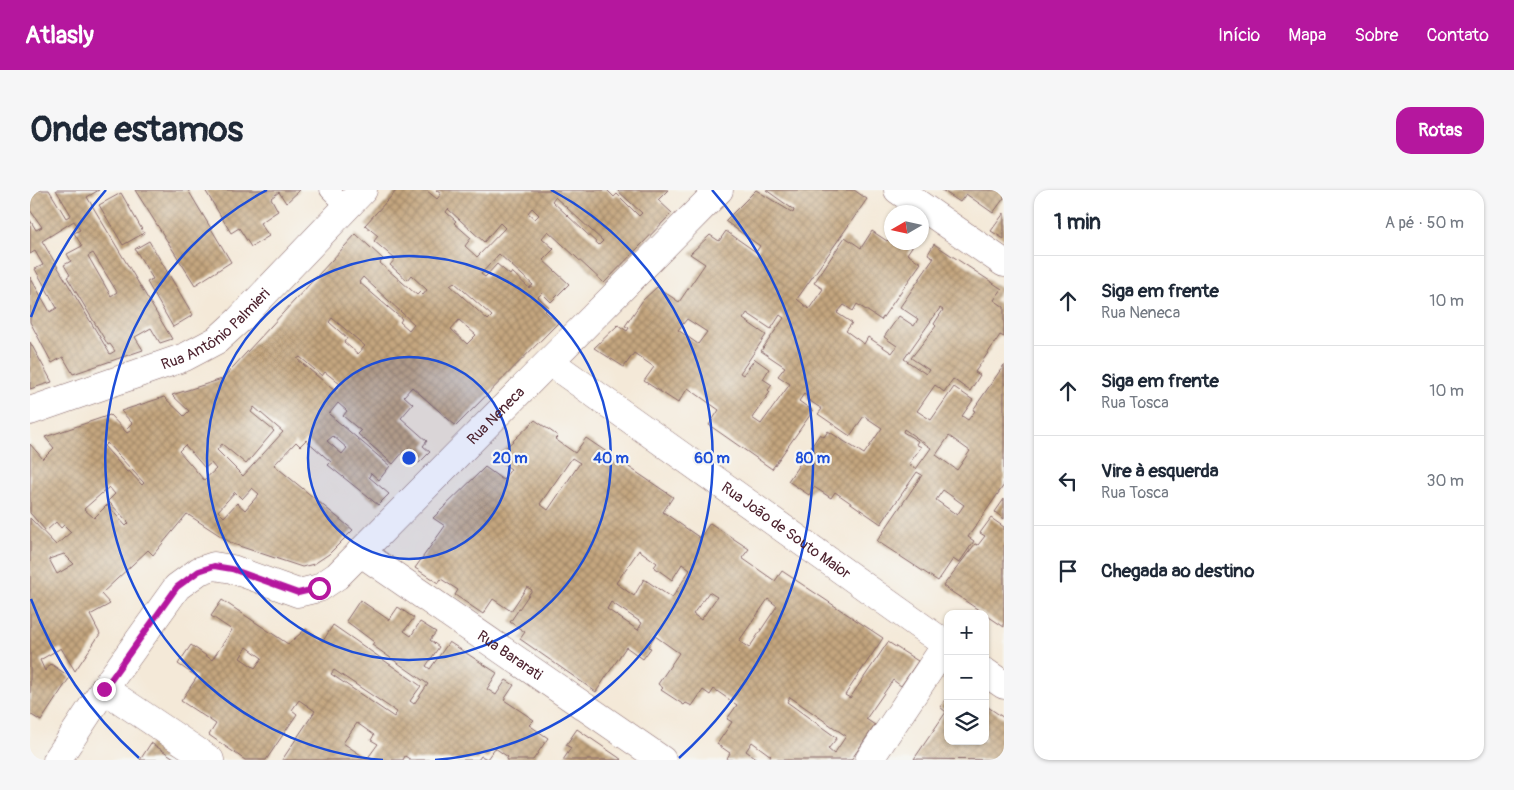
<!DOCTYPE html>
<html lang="pt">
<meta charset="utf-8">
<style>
body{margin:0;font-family:Pangolin,sans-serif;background:#f6f6f7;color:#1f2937}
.controls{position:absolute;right:15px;bottom:15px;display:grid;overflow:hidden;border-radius:10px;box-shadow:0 1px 4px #0004}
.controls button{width:45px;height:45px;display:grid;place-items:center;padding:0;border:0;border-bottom:1px solid #e0e1e3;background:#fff;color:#1f2937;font:25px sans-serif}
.compass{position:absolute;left:854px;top:15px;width:45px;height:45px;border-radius:50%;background:#fff;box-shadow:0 1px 4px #0004;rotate:261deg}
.stop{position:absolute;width:15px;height:15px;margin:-11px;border:4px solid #b5179e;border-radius:50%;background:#fff}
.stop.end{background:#b5179e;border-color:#fff;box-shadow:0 1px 5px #0008}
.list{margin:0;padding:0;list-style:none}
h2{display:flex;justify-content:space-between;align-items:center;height:65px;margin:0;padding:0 20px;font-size:21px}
h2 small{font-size:16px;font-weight:400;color:#747a83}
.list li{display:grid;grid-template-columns:32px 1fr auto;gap:15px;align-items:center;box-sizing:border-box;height:90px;padding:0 20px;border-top:1px solid #e0e1e3}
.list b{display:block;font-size:19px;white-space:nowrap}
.list p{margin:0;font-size:16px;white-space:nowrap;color:#747a83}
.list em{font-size:16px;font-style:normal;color:#747a83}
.icon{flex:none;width:28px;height:28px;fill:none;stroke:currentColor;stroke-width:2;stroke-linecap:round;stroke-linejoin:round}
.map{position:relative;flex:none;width:974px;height:570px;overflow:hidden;border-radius:15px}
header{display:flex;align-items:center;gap:30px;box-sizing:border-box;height:70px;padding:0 25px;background:#b5179e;color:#fff}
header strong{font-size:24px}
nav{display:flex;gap:28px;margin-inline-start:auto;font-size:18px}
.intro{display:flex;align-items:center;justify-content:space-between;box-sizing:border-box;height:120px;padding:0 30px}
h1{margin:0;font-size:35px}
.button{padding:12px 22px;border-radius:15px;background:#b5179e;color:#fff;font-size:18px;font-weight:700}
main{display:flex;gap:30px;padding:0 30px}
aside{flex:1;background:#fff;border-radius:15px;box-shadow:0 1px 4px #0004}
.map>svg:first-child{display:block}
</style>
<header>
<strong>Atlasly</strong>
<nav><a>Início</a><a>Mapa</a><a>Sobre</a><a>Contato</a></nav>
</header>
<div class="intro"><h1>Onde estamos</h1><a class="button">Rotas</a></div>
<main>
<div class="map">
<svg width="974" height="570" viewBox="0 0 974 570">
<defs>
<pattern id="building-cross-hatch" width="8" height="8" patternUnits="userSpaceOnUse" patternTransform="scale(1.25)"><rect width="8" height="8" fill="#c4a67f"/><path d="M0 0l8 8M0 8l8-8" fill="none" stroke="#a18768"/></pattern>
</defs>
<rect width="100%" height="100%" fill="#f6f6f2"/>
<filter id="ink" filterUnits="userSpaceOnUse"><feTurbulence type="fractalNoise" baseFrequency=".02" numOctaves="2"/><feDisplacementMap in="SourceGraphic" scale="10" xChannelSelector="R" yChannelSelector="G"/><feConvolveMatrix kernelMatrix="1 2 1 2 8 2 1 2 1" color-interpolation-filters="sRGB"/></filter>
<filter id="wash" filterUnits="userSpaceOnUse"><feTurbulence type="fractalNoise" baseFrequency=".0096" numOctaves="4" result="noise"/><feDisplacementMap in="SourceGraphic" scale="20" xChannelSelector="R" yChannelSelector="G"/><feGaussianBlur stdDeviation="1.12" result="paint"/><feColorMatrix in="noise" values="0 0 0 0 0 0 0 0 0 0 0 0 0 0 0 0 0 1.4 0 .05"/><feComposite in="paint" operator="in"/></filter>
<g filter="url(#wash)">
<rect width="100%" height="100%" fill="#f4e9d8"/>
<g id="blocks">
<g fill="url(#building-cross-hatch)" fill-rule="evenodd">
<path d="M0 0H19L36 28 41 25 26 0H69L57 7 142 149 130 153 121 138 105 147 113 160 43 184 33 167 22 173 0 132V87L20 122 27 118 5 79 13 75 5 61 0 64V30L6 40 12 37 0 20ZM44 31 50 40 44 43 52 56 37 64 41 71 34 75 40 85 37 87 78 155 80 154 85 161 80 164 12 51ZM63 63 87 102 81 106 58 66Z"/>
<path d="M105 0H158L201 72 165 95Z"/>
<path d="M175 0H270L256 13 249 2 241 8 248 21 230 33 239 46 221 57 209 38 201 43Z"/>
<path d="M367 0H396L407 9 411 4 406 0H577L584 7 587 4 609 26 612 23 587 0H638L628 10 642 23 574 93 518 41 512 48 524 59 513 70 539 94 521 112 512 103 508 107 519 117 515 121 528 133 426 236 382 197 374 206 383 214 371 228 397 251 393 256 400 262 389 273 374 261 363 274 328 244 331 241 313 226 317 221 308 213 299 224 360 276 349 290 341 283 339 287 359 304 348 315 298 275 301 272 276 250 270 256 266 252 244 275 323 340 299 364 284 374 272 377 203 354 157 324 123 365 118 360 71 404 80 414 60 425 70 444 45 481 31 458 10 470 15 481 21 474 40 487 11 531 0 524V328L26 355 41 342 34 335 31 338 26 332 16 341 0 323V254L13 269 24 258 15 247 80 225 97 243 100 241 97 238 102 233 91 221 134 207 154 226 159 221 142 205 192 189 326 44 353 69 350 73 387 105 390 102 393 105 397 100 381 85 377 90 360 75 365 69 344 51 348 46 335 35ZM525 7 573 51 569 55 522 11ZM502 18 509 25 505 29 498 23ZM418 19 454 52 470 33 475 38 447 67 435 56 441 48 424 33 426 31 416 22ZM469 64 503 95 499 98 482 82 480 85 467 74 455 87 451 84ZM333 87 384 134 379 140 370 132 372 129 329 92ZM424 92 462 126 458 130 420 95ZM302 128 335 156 328 164 314 152 317 148 299 132ZM429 130 446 145 437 154 421 139ZM270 167 292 186 295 182 310 194 305 201 267 169ZM224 217 253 242 213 286 187 260 192 254 216 274 244 241 221 222ZM303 246 317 258 312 264 297 251ZM77 253 114 293 112 295 99 281 97 282 74 256ZM155 255 175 278 181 273 186 279 174 290 149 261ZM79 297 85 304 78 311 99 333 96 336 77 315 64 328 54 319ZM222 298 229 304 215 320 207 313 194 327 188 321 205 302 212 309ZM34 364 44 374 27 384 19 369Z"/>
<path d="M726 0 763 23 764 20 736 0H824L837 9 767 109 779 119 793 99 784 93 815 47 831 58 842 41 857 51 862 45V52H885L877 64 891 73 851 130 827 114 823 121 814 115 807 123 822 133 816 141 834 154 838 147 862 163 867 156 854 147 869 126 884 136 888 129 870 117 904 68 898 64 904 54 972 99 964 110 974 117V147L970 145 945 182 950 185 940 201 923 189 914 202 905 195 887 221 901 230 924 197 943 210 932 226 938 230 945 221 943 220 974 175V295L938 347 944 351 929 373 923 369 908 391 847 351 892 285 887 282 851 334 805 302 801 308 784 297 779 305 758 291 790 244 794 247 798 241 834 264 852 238 834 226 820 246 788 224 792 219 777 209 778 207 774 204 769 211 783 221 742 279 679 235 689 220 658 198 648 213 614 191 624 177 604 163 594 177 564 158 588 135 597 141 599 138 595 136 613 110 627 97 649 112 675 74 660 64 680 45 689 51 696 41 726 62 730 56 695 31ZM910 118 913 120 904 134 906 136 881 168 899 180 896 184 874 169ZM717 123 741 139 750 125 754 128 731 161 755 177 748 186 760 194 731 234 722 228 740 202 738 200 742 195 733 189 739 179 725 169 713 185 710 183 736 145 713 129ZM657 129 677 142 668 154 648 140ZM874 239 901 258 886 279 879 274 891 257 886 254 888 251 873 242ZM919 246 940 261 927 280 906 265ZM913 300 934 315 927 325 906 310Z"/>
<path d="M912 0H974V8L963 23 936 4 930 12Z"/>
<path d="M91 3 114 43 93 55 69 15Z"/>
<path d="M974 23V49L961 41Z"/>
<path d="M119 51 163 125 143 137 117 92 123 89 105 59Z"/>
<path d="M0 152 22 192 0 199Z"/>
<path d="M505 230 528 246 525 249 545 263 556 248 643 307 633 322 670 348 680 333 719 359 712 368 745 391 752 381 853 448 815 505 820 508 858 452 888 471 871 496 863 490 836 529 845 535 821 570H738L741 566 722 552 716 561 728 570H696L700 563 687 554 702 532 697 529 707 515 684 499 680 505 673 500 662 516 656 513 654 515 631 500 633 498 628 494 649 463 625 446 618 457 621 458 613 469 596 457 566 502 490 449 495 442 480 432 502 400 497 397 481 421 463 409 453 424 425 405 428 400 411 389 408 393 385 378 415 336 403 328 455 277 473 290 481 279 465 268ZM542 268 550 273 518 320 510 314ZM609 360 627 373 624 377 642 390 652 374 660 380 642 408 614 389 604 406 586 393ZM679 402 687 407 671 430 663 424ZM738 409 747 416 719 458 709 451ZM581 412 612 433 608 440 577 419ZM760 507 816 546 804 564 798 559 807 548 757 512Z"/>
<path d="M974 309V329L965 322Z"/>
<path d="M961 328 974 337V437L913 396 945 354 948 355 955 346 950 343Z"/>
<path d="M192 410 258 454 276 439 293 451 303 435 391 496 380 511 384 514 398 494 342 455 344 452 316 431 330 410 359 430 368 417 384 428 374 441 381 446 390 432 406 442 400 450 409 457 396 476 400 479 419 452 467 483 457 499 466 505 476 490 484 495 474 510 504 530 499 535 518 548 503 570H476L478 567 465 558 457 569 451 566 448 570H381L375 566 373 570H252L285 521 269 510 262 520 267 524 236 570H215L179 545 186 534 151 511 167 487 148 474 161 455 182 470 202 440 181 426ZM217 457 232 468 225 478 210 468ZM304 480 367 522 364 527 301 484ZM327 533 344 545 341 550 348 554 337 569 313 553Z"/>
<path d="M918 506V551H955V515L974 528V570L884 569 916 522 910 517Z"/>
<path d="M547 539 588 567 592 570H533L541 558 536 555Z"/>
<path d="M121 553 147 570H110Z"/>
</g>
</g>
</g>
<g filter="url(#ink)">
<use href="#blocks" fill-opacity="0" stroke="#866668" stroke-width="1"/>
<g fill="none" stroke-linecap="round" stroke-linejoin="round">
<defs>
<path id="lane" d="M299 0 317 18"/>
<g id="street">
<path d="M868 0 974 73"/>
<path id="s1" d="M520 172 918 456"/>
<path id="s2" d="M330 362 632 570"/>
<path d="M955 482 974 495"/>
<path d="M74 499 180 570"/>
<path id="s3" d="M27 570 74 499 147 397 169 381 184 376 202 379 268 403 289 398 307 386 689 0"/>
<path d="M839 570 916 455"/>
</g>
<g id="secondary">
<path id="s4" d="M0 221 155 167 187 150 209 130 333 0"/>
</g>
</defs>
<use href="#lane" stroke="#866668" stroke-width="19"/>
<use href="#street" stroke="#866668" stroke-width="29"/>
<use href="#secondary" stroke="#866668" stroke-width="29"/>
<use href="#lane" stroke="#fff" stroke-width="18"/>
<use href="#street" stroke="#fff" stroke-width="28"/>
<use href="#secondary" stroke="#fff" stroke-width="28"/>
</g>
</g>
<g fill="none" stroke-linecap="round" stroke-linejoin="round" filter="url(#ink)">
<path stroke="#b5179e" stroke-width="6" d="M74 499 147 397 169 381 184 376 202 379 268 403 289 398"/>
</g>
<circle cx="379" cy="268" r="101" fill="#1d4ed8" fill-opacity=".12"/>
<g fill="none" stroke="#1d4ed8" stroke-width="2.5">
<circle cx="379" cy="268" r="101"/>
<circle cx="379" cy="268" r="202"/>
<path d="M353 570A303 303 0 0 1 237 0M521 0A303 303 0 0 1 405 570"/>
<path d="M109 568A404 404 0 0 1 1 409M1 127A404 404 0 0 1 76 0M682 0A404 404 0 0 1 649 568"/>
</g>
<g text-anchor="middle" stroke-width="4.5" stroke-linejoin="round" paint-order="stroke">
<g font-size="15" fill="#4a1f2b" stroke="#f6f6f2">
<text dy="5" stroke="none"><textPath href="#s4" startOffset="205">Rua Antônio Palmieri</textPath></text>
<text dy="5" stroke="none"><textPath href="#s3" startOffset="611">Rua Neneca</textPath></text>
<text dy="5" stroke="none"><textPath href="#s1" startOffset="290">Rua João de Souto Maior</textPath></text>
<text dy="5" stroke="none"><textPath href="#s2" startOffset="182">Rua Bararati</textPath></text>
</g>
</g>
<circle cx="379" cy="268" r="8" fill="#1d4ed8" stroke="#f6f6f2" stroke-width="2.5"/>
<g font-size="15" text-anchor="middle" font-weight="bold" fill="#1d4ed8" stroke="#f6f6f2" stroke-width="4.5" stroke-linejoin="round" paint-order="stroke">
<text x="480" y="273">20 m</text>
<text x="581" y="273">40 m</text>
<text x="682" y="273">60 m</text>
<text x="783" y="273">80 m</text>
</g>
</svg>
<div class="controls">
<button>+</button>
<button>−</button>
<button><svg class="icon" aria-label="layers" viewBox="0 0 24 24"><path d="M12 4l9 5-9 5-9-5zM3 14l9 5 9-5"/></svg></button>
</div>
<svg class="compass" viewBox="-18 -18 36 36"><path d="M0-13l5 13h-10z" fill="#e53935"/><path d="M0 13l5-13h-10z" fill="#747a83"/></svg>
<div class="stop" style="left:289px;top:398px"></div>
<div class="stop end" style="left:74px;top:499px"></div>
</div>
<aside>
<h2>1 min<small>A pé · 50 m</small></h2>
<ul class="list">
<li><svg class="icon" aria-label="ahead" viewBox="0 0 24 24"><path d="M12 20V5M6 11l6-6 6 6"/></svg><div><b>Siga em frente</b><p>Rua Neneca</p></div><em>10 m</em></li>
<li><svg class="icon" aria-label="ahead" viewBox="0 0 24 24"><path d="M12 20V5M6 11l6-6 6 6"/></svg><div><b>Siga em frente</b><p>Rua Tosca</p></div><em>10 m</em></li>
<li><svg class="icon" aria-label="left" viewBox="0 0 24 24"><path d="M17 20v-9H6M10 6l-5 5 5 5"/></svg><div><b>Vire à esquerda</b><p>Rua Tosca</p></div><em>30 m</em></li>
<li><svg class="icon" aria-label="arrive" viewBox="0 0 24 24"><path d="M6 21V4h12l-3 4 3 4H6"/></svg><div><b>Chegada ao destino</b></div></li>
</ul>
</aside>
</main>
